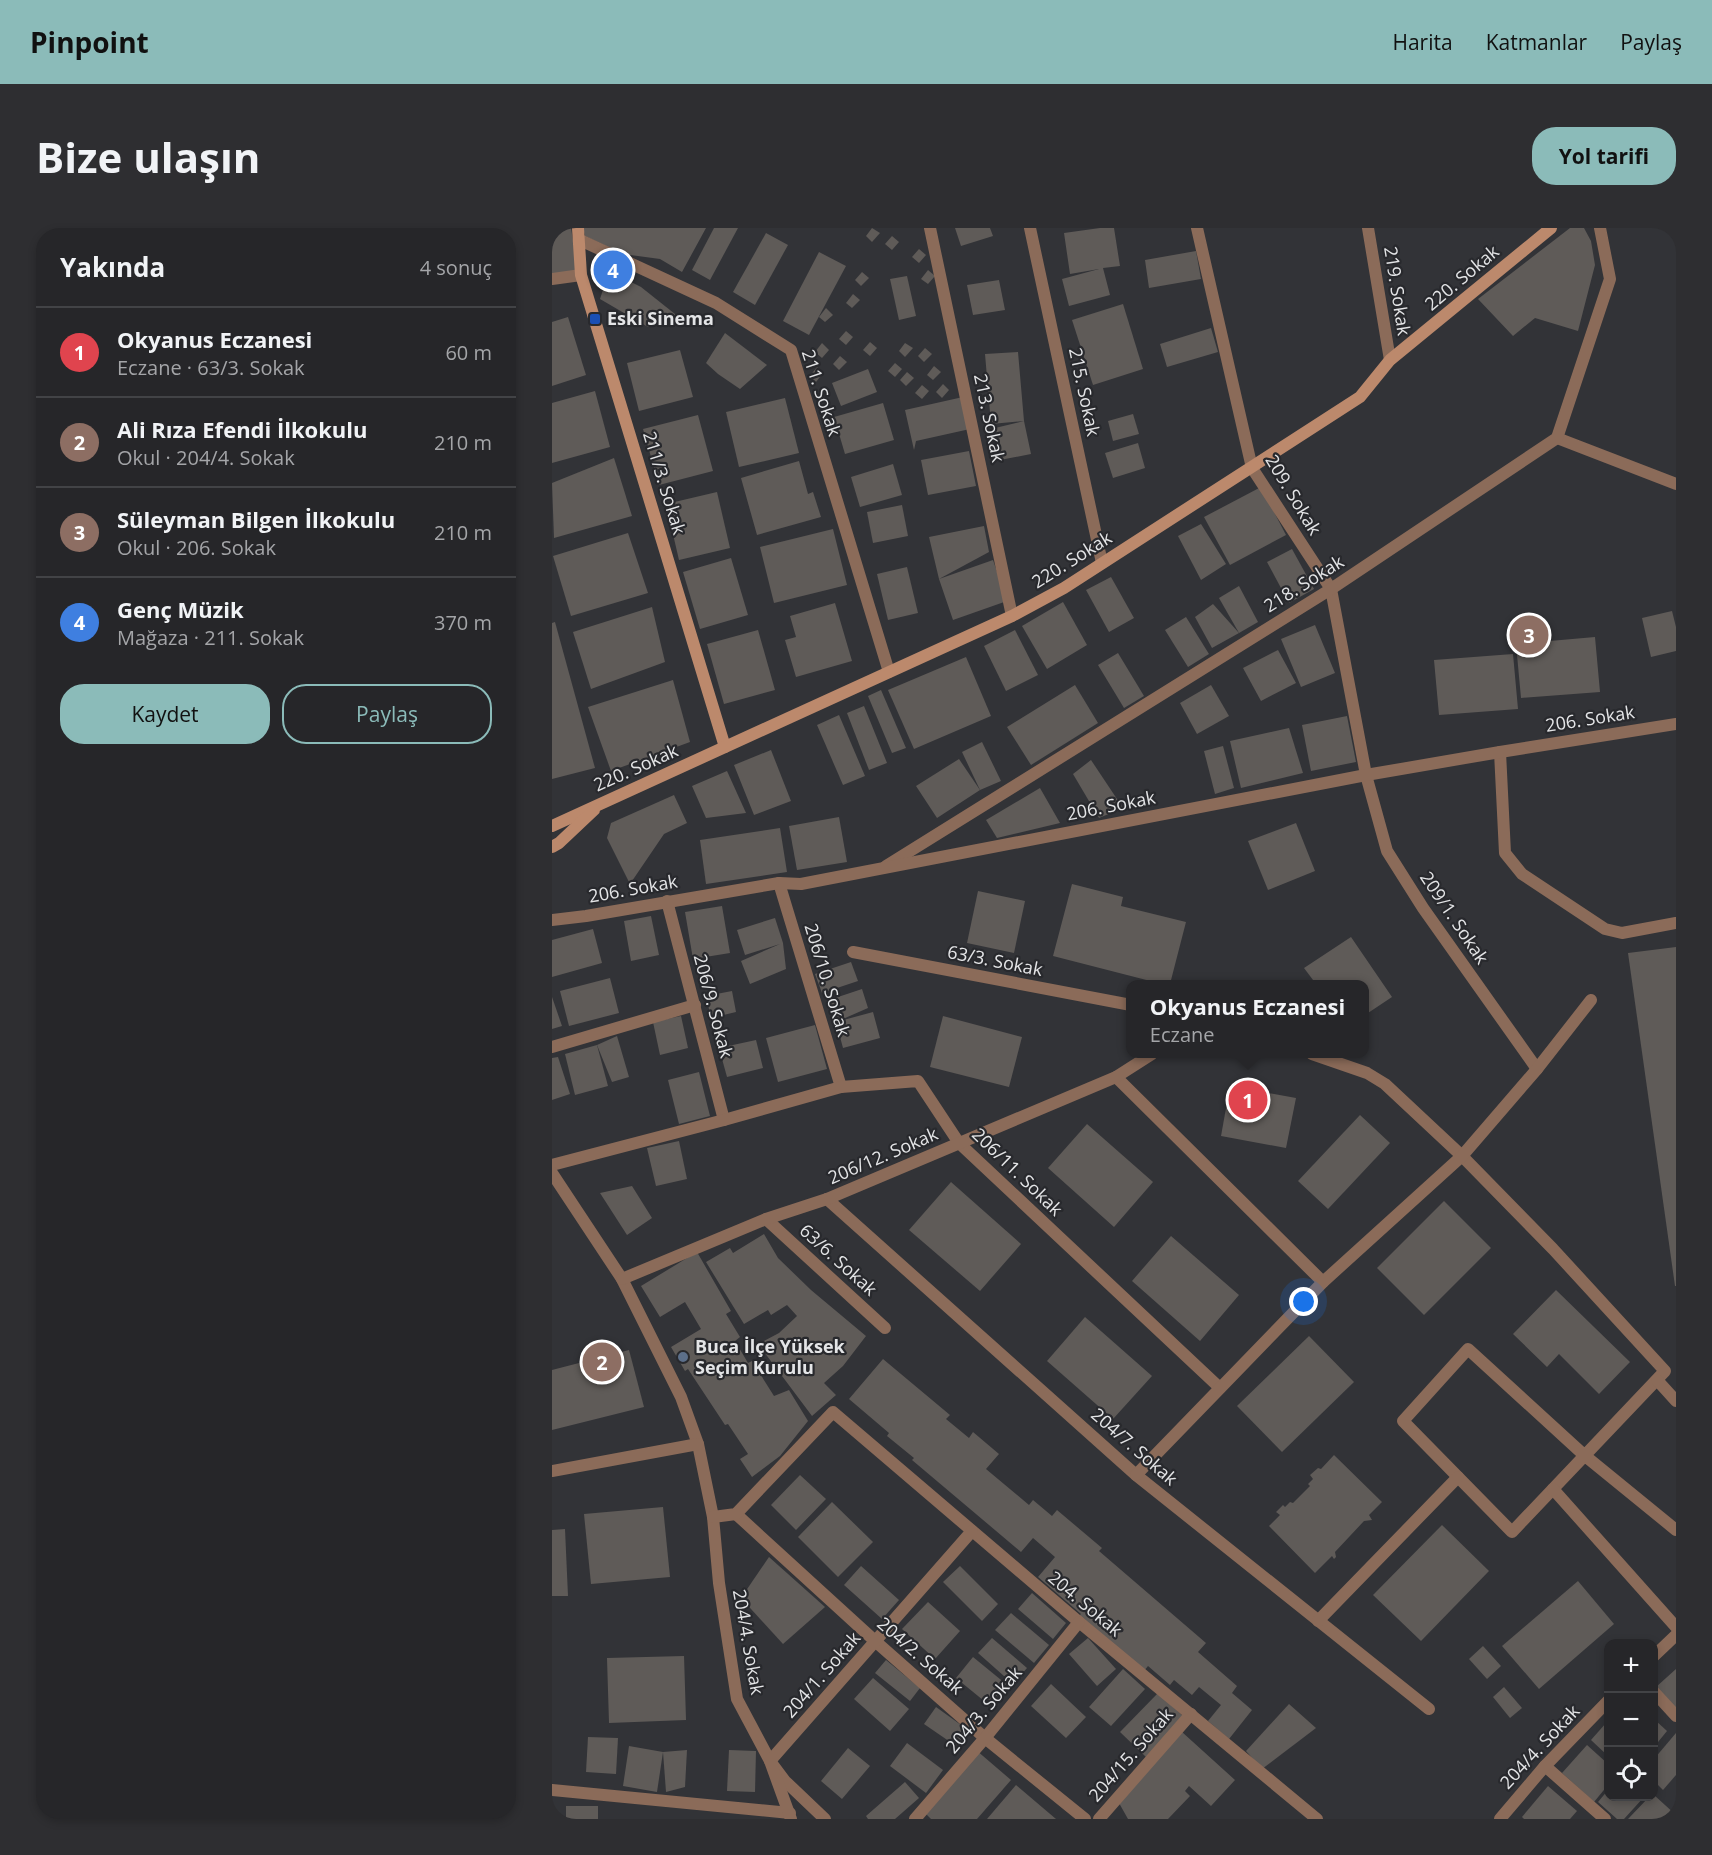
<!DOCTYPE html>
<html lang="tr">
<meta charset="utf-8">
<style>
body{margin:0;font-family:"Open Sans",sans-serif;background:#2e2e31;color:#f1f3f6}
.controls{position:absolute;right:18px;bottom:18px;display:grid;overflow:hidden;border-radius:12px;box-shadow:0 3px 9px #0003}
.controls button{width:54px;height:54px;display:grid;place-items:center;padding:0;border:0;border-bottom:2px solid #424346;background:#262629;color:#f1f3f6;font:30px sans-serif}
.you{position:absolute;left:752px;top:1074px;width:21px;height:21px;margin:-15px;border:4px solid #fff;border-radius:50%;background:#1a73e8;box-shadow:0 0 0 9px #1a73e833}
.badge{display:grid;place-items:center;width:39px;height:39px;border-radius:50%;background:#8bbbb9;color:#fff;font-size:20px;font-weight:700}
.pin{position:absolute;translate:-50% -50%;border:3px solid #fff;box-shadow:0 2px 6px #0006}
.popup{position:absolute;left:574px;top:752px;width:243px;height:78px;box-sizing:border-box;display:grid;place-content:center;border-radius:12px;background:#262629;filter:drop-shadow(0 2px 4px #0005);font-size:20px;white-space:nowrap;color:#a4a5a8}
.popup b{font-size:22px;color:#f1f3f6}
.popup::after{content:'';position:absolute;left:50%;top:100%;margin-left:-12px;border:12px solid transparent;border-top-color:#262629}
.list{margin:0;padding:0;list-style:none}
h2{display:flex;justify-content:space-between;align-items:center;height:78px;margin:0;padding:0 24px;font-size:26px}
h2 small{font-size:20px;font-weight:400;color:#a4a5a8}
.list li{display:grid;grid-template-columns:39px 1fr auto;gap:18px;align-items:center;box-sizing:border-box;height:90px;padding:0 24px;border-top:2px solid #424346}
.list b{display:block;font-size:22px;white-space:nowrap}
.list p{margin:0;font-size:20px;white-space:nowrap;color:#a4a5a8}
.list em{font-size:20px;font-style:normal;color:#a4a5a8}
.actions{display:flex;gap:12px;padding:18px 24px}
.actions a{flex:1;padding:14px 0;border:2px solid #8bbbb9;border-radius:24px;text-align:center;font-size:21px;color:#8bbbb9}
.actions .main{background:#8bbbb9;color:#111}
.icon{flex:none;width:33px;height:33px;fill:none;stroke:currentColor;stroke-width:2;stroke-linecap:round;stroke-linejoin:round}
.map{position:relative;flex:none;width:1124px;height:1591px;overflow:hidden;border-radius:24px}
header{display:flex;align-items:center;gap:36px;box-sizing:border-box;height:84px;padding:0 30px;background:#8bbbb9;color:#111}
header strong{font-size:28px}
nav{display:flex;gap:33px;margin-inline-start:auto;font-size:21px}
.intro{display:flex;align-items:center;justify-content:space-between;box-sizing:border-box;height:144px;padding:0 36px}
h1{margin:0;font-size:42px}
.button{padding:15px 27px;border-radius:24px;background:#8bbbb9;color:#111;font-size:21px;font-weight:700}
main{display:flex;gap:36px;padding:0 36px}
aside{flex:1;background:#262629;border-radius:24px;box-shadow:0 3px 9px #0003}
.map>svg:first-child{display:block}
</style>
<header>
<strong>Pinpoint</strong>
<nav><a>Harita</a><a>Katmanlar</a><a>Paylaş</a></nav>
</header>
<div class="intro"><h1>Bize ulaşın</h1><a class="button">Yol tarifi</a></div>
<main>
<aside>
<h2>Yakında<small>4 sonuç</small></h2>
<ul class="list">
<li><span class="badge" style="background:#e0444e">1</span><div><b>Okyanus Eczanesi</b><p>Eczane · 63/3. Sokak</p></div><em>60 m</em></li>
<li><span class="badge" style="background:#8d6e63">2</span><div><b>Ali Rıza Efendi İlkokulu</b><p>Okul · 204/4. Sokak</p></div><em>210 m</em></li>
<li><span class="badge" style="background:#8d6e63">3</span><div><b>Süleyman Bilgen İlkokulu</b><p>Okul · 206. Sokak</p></div><em>210 m</em></li>
<li><span class="badge" style="background:#3f7fe0">4</span><div><b>Genç Müzik</b><p>Mağaza · 211. Sokak</p></div><em>370 m</em></li>
</ul>
<div class="actions"><a class="main">Kaydet</a><a>Paylaş</a></div>
</aside>
<div class="map">
<svg width="1124" height="1591" viewBox="0 0 1124 1591">
<rect width="100%" height="100%" fill="#323337"/>
<g fill="#5f5b58">
<path d="M0 0H19L26 44 0 48Z"/>
<path d="M31 0H154L130 44 108 31 71 26 33 8Z"/>
<path d="M162 0H186L158 52 140 42Z"/>
<path d="M320 0 328 5 320 14 314 8Z"/>
<path d="M403 0H438L441 8 409 18Z"/>
<path d="M548 0H562L568 38 551 40 558 67 517 78 510 51 547 41 518 46 512 5Z"/>
<path d="M1018 0H1032L1039 13 1043 37 1026 103 983 90 961 108 926 71Z"/>
<path d="M214 5 236 17 203 77 181 64Z"/>
<path d="M340 8 347 14 340 22 333 16Z"/>
<path d="M367 21 374 27 367 35 360 29Z"/>
<path d="M644 23 649 51 597 60 593 32Z"/>
<path d="M267 24 294 38 257 107 231 93Z"/>
<path d="M376 42 383 48 376 56 369 51Z"/>
<path d="M57 43 89 59 128 90 96 99 48 71Z"/>
<path d="M310 44 317 50 309 58 303 52Z"/>
<path d="M355 48 364 88 347 92 338 51Z"/>
<path d="M447 52 453 82 421 87 415 57Z"/>
<path d="M301 66 308 72 300 80 294 75Z"/>
<path d="M571 76 591 141 541 157 520 92Z"/>
<path d="M274 80 281 87 273 94 267 89Z"/>
<path d="M16 89 34 147 0 158V94Z"/>
<path d="M659 100 666 124 615 139 608 116Z"/>
<path d="M294 103 301 109 294 117 287 111Z"/>
<path d="M173 105 215 137 188 161 166 146 154 135Z"/>
<path d="M318 114 325 120 318 128 311 122Z"/>
<path d="M270 115 277 122 270 130 263 124Z"/>
<path d="M353 115 361 120 353 129 347 123Z"/>
<path d="M373 120 380 126 372 134 366 128Z"/>
<path d="M128 122 141 169 87 183 75 135Z"/>
<path d="M466 124 472 193 479 226 448 232 443 200 472 193 439 196 433 126Z"/>
<path d="M288 128 295 134 287 142 281 136Z"/>
<path d="M343 135 350 141 343 149 336 143Z"/>
<path d="M382 138 389 144 381 152 375 147Z"/>
<path d="M265 139 271 145 264 154 258 148Z"/>
<path d="M316 141 325 164 289 178 280 155Z"/>
<path d="M355 144 362 150 354 158 348 152Z"/>
<path d="M391 156 397 162 390 170 384 164Z"/>
<path d="M370 157 377 163 370 171 363 165Z"/>
<path d="M43 163 58 219 0 235V175Z"/>
<path d="M411 169 418 201 364 213 362 222 353 182Z"/>
<path d="M233 170 247 225 187 239 174 184Z"/>
<path d="M331 175 342 212 293 226 282 189Z"/>
<path d="M581 186 587 206 561 213 556 193Z"/>
<path d="M146 187 161 243 107 257 91 201Z"/>
<path d="M586 215 593 240 561 250 553 225Z"/>
<path d="M417 223 424 258 376 267 369 232Z"/>
<path d="M62 230 80 288 2 310 0 255Z"/>
<path d="M247 233 256 266 261 264 269 289 205 307 189 250Z"/>
<path d="M341 236 350 267 308 279 299 249Z"/>
<path d="M709 259 734 307 678 337 652 289Z"/>
<path d="M165 264 178 320 127 332 114 276Z"/>
<path d="M350 277 356 308 321 315 315 284Z"/>
<path d="M649 296 674 336 649 352 626 308Z"/>
<path d="M432 298 437 324 387 351 441 332 455 373 401 392 387 351 377 309Z"/>
<path d="M281 301 295 357 222 375 208 319Z"/>
<path d="M76 305 96 365 19 388 1 328Z"/>
<path d="M740 321 762 361 737 375 715 334Z"/>
<path d="M179 330 196 387 148 401 131 344Z"/>
<path d="M355 339 366 385 336 392 325 346Z"/>
<path d="M559 349 582 390 557 404 534 362Z"/>
<path d="M687 358 706 394 687 405 667 370Z"/>
<path d="M511 374 535 417 495 441 470 398Z"/>
<path d="M283 375 300 433 244 449 233 412 244 409 238 388Z"/>
<path d="M661 376 687 405 660 420 643 389Z"/>
<path d="M100 379 113 434 39 461 21 404Z"/>
<path d="M1120 383 1124 399V423L1099 429 1090 390Z"/>
<path d="M634 389 657 426 636 439 613 402Z"/>
<path d="M3 394 43 540 0 551V395Z"/>
<path d="M763 397 783 445 749 459 729 411Z"/>
<path d="M206 402 223 462 172 476 155 416Z"/>
<path d="M463 402 486 447 454 463 432 418Z"/>
<path d="M1043 409 1048 464 969 470 964 416Z"/>
<path d="M726 422 744 455 709 473 691 440Z"/>
<path d="M566 425 592 468 572 480 546 437Z"/>
<path d="M961 426 966 481 887 487 882 432Z"/>
<path d="M414 429 439 488 362 521 336 462Z"/>
<path d="M121 452 138 514 59 543 36 479Z"/>
<path d="M523 457 546 495 479 537 455 499Z"/>
<path d="M659 457 677 488 645 506 628 475Z"/>
<path d="M329 462 354 520 340 525 316 468Z"/>
<path d="M312 478 335 535 317 542 295 485Z"/>
<path d="M287 487 313 548 291 557 265 497Z"/>
<path d="M795 488 804 534 759 543 750 497Z"/>
<path d="M737 500 751 545 689 560 678 513Z"/>
<path d="M430 514 449 553 428 562 410 524Z"/>
<path d="M671 518 682 560 663 566 652 523Z"/>
<path d="M219 522 239 573 202 587 182 537Z"/>
<path d="M407 531 428 562 385 590 364 558Z"/>
<path d="M539 532 571 580 547 590 521 546Z"/>
<path d="M175 543 194 585 154 590 140 558Z"/>
<path d="M488 560 508 595 445 610 434 592Z"/>
<path d="M122 567 135 595 112 606 78 656 55 610 59 595Z"/>
<path d="M287 589 295 634 245 642 237 598Z"/>
<path d="M744 595 763 643 716 662 696 613Z"/>
<path d="M228 600 235 644 154 656 148 612Z"/>
<path d="M520 656 571 669 569 678 634 694 618 756H610L501 728Z"/>
<path d="M426 663 473 673 462 725 415 715Z"/>
<path d="M170 678 178 725 141 731 133 684Z"/>
<path d="M99 688 107 727 79 733 72 693Z"/>
<path d="M223 690 231 715 234 741 198 756 189 733 228 716 193 727 185 702Z"/>
<path d="M41 701 50 735 0 749V712Z"/>
<path d="M799 709 840 769 813 787V756H764L752 740Z"/>
<path d="M1124 719V1058H1123L1076 725Z"/>
<path d="M299 734 306 753 270 765 263 746Z"/>
<path d="M58 750 67 785 17 798 8 763Z"/>
<path d="M310 761 316 780 284 794 321 784 328 810 291 820 284 794 274 773Z"/>
<path d="M180 763 184 784 159 790 154 768Z"/>
<path d="M0 769 10 798 0 801Z"/>
<path d="M129 788 136 820 108 827 101 794Z"/>
<path d="M391 788 470 809 457 859 378 839Z"/>
<path d="M263 797 275 841 226 854 214 810Z"/>
<path d="M65 808 77 849 60 854 45 817Z"/>
<path d="M204 812 211 840 175 849 167 820Z"/>
<path d="M45 817 56 858 23 867 13 826Z"/>
<path d="M6 829 18 866 0 872V830Z"/>
<path d="M147 844 158 888 127 896 116 852Z"/>
<path d="M678 858 744 870 734 920 669 908Z"/>
<path d="M808 887 838 915 776 981 746 953Z"/>
<path d="M535 896 601 954 562 999 496 940Z"/>
<path d="M127 913 135 951 104 958 95 920Z"/>
<path d="M399 954 469 1016 428 1063 357 1002Z"/>
<path d="M80 958 100 990 75 1007 48 965Z"/>
<path d="M892 973 939 1020 872 1087 825 1040Z"/>
<path d="M212 1006 226 1030 259 1062 314 1108 291 1138 272 1155 284 1167 260 1188 206 1116 227 1105 245 1088 235 1077 219 1087 216 1082 192 1096 154 1034 178 1020 181 1025Z"/>
<path d="M619 1008 687 1067 648 1113 580 1053Z"/>
<path d="M145 1024 179 1083 174 1086 188 1109 183 1113 196 1135 200 1133 222 1168 237 1162 256 1193 228 1228 200 1249 188 1231 196 1226 176 1196 173 1197 136 1141 133 1143 119 1119 149 1101 133 1074 108 1089 89 1058Z"/>
<path d="M1004 1062 1078 1134 1047 1166 1007 1126 995 1139 961 1106Z"/>
<path d="M533 1089 600 1148 561 1191 495 1133Z"/>
<path d="M757 1108 802 1154 730 1224 685 1178Z"/>
<path d="M77 1122 92 1179 0 1202V1142Z"/>
<path d="M331 1131 398 1187 394 1191 417 1210 421 1204 447 1226 434 1241 477 1277 481 1272 500 1288 505 1282 550 1320 547 1323 654 1415 646 1424 685 1458 680 1465 700 1482 677 1511 656 1493 669 1477 647 1459 640 1467 622 1452 618 1457 596 1438 592 1443 527 1388 529 1386 486 1349 503 1329 481 1310 469 1324 360 1232 362 1230 335 1208 337 1205 297 1171Z"/>
<path d="M782 1227 830 1274 817 1287 820 1292 812 1293 783 1324 784 1329 782 1331 780 1328 763 1345 717 1298 728 1287 724 1284 731 1277 733 1279 738 1274 741 1275 758 1258 756 1256 761 1251 758 1247 766 1240 769 1241Z"/>
<path d="M248 1247 274 1271 244 1302 219 1277Z"/>
<path d="M280 1274 321 1314 286 1349 246 1309Z"/>
<path d="M111 1279 118 1349 39 1356 32 1286Z"/>
<path d="M890 1297 937 1343 869 1413 821 1367Z"/>
<path d="M13 1301 16 1368H0V1302Z"/>
<path d="M217 1329 273 1379 231 1416 189 1370Z"/>
<path d="M309 1338 347 1372 330 1391 292 1357Z"/>
<path d="M408 1338 446 1376 430 1393 391 1354Z"/>
<path d="M1026 1353 1062 1396 987 1461 950 1418Z"/>
<path d="M480 1365 514 1395 501 1411 466 1381Z"/>
<path d="M376 1374 408 1403 383 1431 350 1401Z"/>
<path d="M459 1385 497 1417 482 1435 443 1402Z"/>
<path d="M440 1410 475 1440 461 1456 426 1425Z"/>
<path d="M536 1410 564 1441 545 1458 517 1426Z"/>
<path d="M931 1418 949 1438 935 1451 917 1431Z"/>
<path d="M132 1428 134 1492 57 1495 55 1430Z"/>
<path d="M421 1429 454 1456 437 1477 404 1450Z"/>
<path d="M334 1432 368 1460 358 1473 323 1445Z"/>
<path d="M571 1441 593 1461 559 1498 537 1479Z"/>
<path d="M1124 1441V1480L1104 1459Z"/>
<path d="M321 1450 357 1481 338 1503 302 1471Z"/>
<path d="M499 1456 534 1489 514 1510 479 1478Z"/>
<path d="M952 1459 970 1480 958 1490 941 1469Z"/>
<path d="M606 1465 632 1489 594 1529 568 1504Z"/>
<path d="M737 1476 764 1500 710 1541 694 1523Z"/>
<path d="M384 1479 416 1502 404 1518 372 1496Z"/>
<path d="M1102 1491 1115 1503 1102 1519Z"/>
<path d="M1054 1495 1056 1498V1528L1039 1512Z"/>
<path d="M630 1504 683 1552 659 1578 637 1558 633 1563 638 1568 616 1591H576L567 1575Z"/>
<path d="M1124 1505V1547L1111 1562 1102 1553V1531Z"/>
<path d="M36 1509 66 1510 64 1546 34 1544Z"/>
<path d="M355 1515 391 1542 374 1565 338 1538Z"/>
<path d="M1035 1517 1056 1536V1557L1042 1574 1010 1545Z"/>
<path d="M77 1518 111 1524 105 1564 71 1558Z"/>
<path d="M296 1520 318 1538 290 1571 269 1553Z"/>
<path d="M135 1522 133 1559 114 1564 111 1524Z"/>
<path d="M177 1522 204 1523 203 1564 175 1563Z"/>
<path d="M424 1522 459 1552 425 1591H379L372 1584Z"/>
<path d="M353 1554 367 1570 343 1591H316L314 1588Z"/>
<path d="M464 1557 504 1591H435Z"/>
<path d="M996 1558 1025 1583 1018 1591H972L970 1589Z"/>
<path d="M1056 1562V1569H1092L1072 1591H1065L1046 1574Z"/>
<path d="M1102 1567 1124 1587 1121 1591H1076L1097 1569H1101Z"/>
<rect x="14" y="1578" width="32" height="13"/>
</g>
<g fill="none" stroke-linecap="round" stroke-linejoin="round">
<g stroke="#8b6b59" stroke-width="12">
<path d="M378 0 460 388"/>
<path d="M478 0 550 335"/>
<path d="M645 0 700 240 779 361 814 547 835 623 871 680 985 841"/>
<path d="M816 0 838 132"/>
<path d="M28 12 164 75 239 122 337 444"/>
<path d="M0 51 29 47"/>
<path d="M1005 210 1124 256"/>
<path d="M948 524 953 625 970 646 1053 701 1070 705 1124 695"/>
<path d="M334 638 779 361 1005 210 1058 51 1048 0"/>
<path d="M227 655 289 859"/>
<path d="M115 673 172 892"/>
<path d="M0 692 34 688 227 655 249 656 814 547 948 524 1124 496"/>
<path d="M301 724 579 777"/>
<path d="M0 819 143 777"/>
<path d="M760 826 815 845 833 856 910 928 1001 1021 1113 1143 960 1304 851 1193 916 1121 1032 1227 1124 1302"/>
<path d="M564 849 771 1054"/>
<path d="M0 937 172 892 289 859 366 853 407 915 668 1160"/>
<path d="M0 945 70 1051 129 1169 146 1216 161 1289 167 1355 185 1471 218 1533 233 1553 273 1591"/>
<path d="M275 971 584 1247 877 1481"/>
<path d="M214 991 333 1100"/>
<path d="M70 1051 214 991 275 971 564 849 600 826"/>
<path d="M1105 1152 1124 1173"/>
<path d="M0 1243 146 1216"/>
<path d="M584 1247 771 1054 910 928 985 841 1039 772"/>
<path d="M1001 1261 1124 1399"/>
<path d="M184 1286 323 1413 433 1510 533 1591"/>
<path d="M161 1289 184 1286 281 1184 527 1394 765 1591"/>
<path d="M766 1393 906 1249"/>
<path d="M1102 1428 1124 1407"/>
<path d="M1102 1464 1124 1488"/>
<path d="M993 1538 1053 1591"/>
<path d="M0 1562 238 1585"/>
<path d="M239 1591 218 1533 420 1303"/>
<path d="M363 1591 433 1510 527 1394"/>
<path d="M547 1591 639 1486"/>
<path d="M948 1591 993 1538 1056 1473"/>
</g>
<g stroke="#bc896c" stroke-width="12">
<path d="M26 0 29 47 173 519"/>
<path d="M0 598 460 388 512 360 808 169 838 132 999 0"/>
<path d="M0 619 7 615 42 582"/>
</g>
</g>
<rect fill="#1a4fb4" stroke="#28292d" stroke-width="2" x="37" y="85" width="12" height="12" rx="3"/>
<circle fill="#5c6f8a" stroke="#28292d" stroke-width="2" cx="131" cy="1129" r="6"/>
<g text-anchor="middle" stroke-width="4.5" stroke-linejoin="round" paint-order="stroke">
<g font-size="18" fill="#e4e5e7" stroke="#28292d">
<text transform="translate(910 50) rotate(-40)" y="6">220. Sokak</text>
<text transform="translate(845 63) rotate(81)" y="6">219. Sokak</text>
<text transform="translate(532 164) rotate(78)" y="6">215. Sokak</text>
<text transform="translate(269 165) rotate(72)" y="6">211. Sokak</text>
<text transform="translate(437 190) rotate(78)" y="6">213. Sokak</text>
<text transform="translate(112 255) rotate(73)" y="6">211/3. Sokak</text>
<text transform="translate(741 267) rotate(59)" y="6">209. Sokak</text>
<text transform="translate(520 332) rotate(-32)" y="6">220. Sokak</text>
<text transform="translate(752 356) rotate(-32)" y="6">218. Sokak</text>
<text transform="translate(1038 491) rotate(-9)" y="6">206. Sokak</text>
<text transform="translate(84 540) rotate(-24)" y="6">220. Sokak</text>
<text transform="translate(559 578) rotate(-11)" y="6">206. Sokak</text>
<text transform="translate(81 661) rotate(-10)" y="6">206. Sokak</text>
<text transform="translate(902 690) rotate(56)" y="6">209/1. Sokak</text>
<text transform="translate(443 733) rotate(11)" y="6">63/3. Sokak</text>
<text transform="translate(275 752) rotate(73)" y="6">206/10. Sokak</text>
<text transform="translate(161 778) rotate(75)" y="6">206/9. Sokak</text>
<text transform="translate(331 928) rotate(-23)" y="6">206/12. Sokak</text>
<text transform="translate(465 944) rotate(44)" y="6">206/11. Sokak</text>
<text transform="translate(286 1032) rotate(42)" y="6">63/6. Sokak</text>
<text transform="translate(582 1219) rotate(41)" y="6">204/7. Sokak</text>
<text transform="translate(533 1376) rotate(40)" y="6">204. Sokak</text>
<text transform="translate(196 1414) rotate(80)" y="6">204/4. Sokak</text>
<text transform="translate(368 1428) rotate(41)" y="6">204/2. Sokak</text>
<text transform="translate(270 1447) rotate(-49)" y="6">204/1. Sokak</text>
<text transform="translate(432 1482) rotate(-50)" y="6">204/3. Sokak</text>
<text transform="translate(988 1519) rotate(-47)" y="6">204/4. Sokak</text>
<text transform="translate(579 1527) rotate(-49)" y="6">204/15. Sokak</text>
</g>
<g font-size="18" font-weight="bold" fill="#e4e5e7" stroke="#28292d" text-anchor="start">
<text x="55" y="97">Eski Sinema</text>
<text x="143" y="1125">Buca İlçe Yüksek<tspan x="143" dy="21">Seçim Kurulu</tspan></text>
</g>
</g>
</svg>
<div class="controls">
<button>+</button>
<button>−</button>
<button><svg class="icon" aria-label="locate" viewBox="0 0 24 24"><circle cx="12" cy="12" r="6"/><path d="M12 2v4M12 18v4M2 12h4M18 12h4"/></svg></button>
</div>
<div class="you"></div>
<div class="pin badge" style="left:696px;top:872px;background:#e0444e">1</div>
<div class="popup"><b>Okyanus Eczanesi</b>Eczane</div>
<div class="pin badge" style="left:50px;top:1134px;background:#8d6e63">2</div>
<div class="pin badge" style="left:977px;top:407px;background:#8d6e63">3</div>
<div class="pin badge" style="left:61px;top:42px;background:#3f7fe0">4</div>
</div>
</main>
